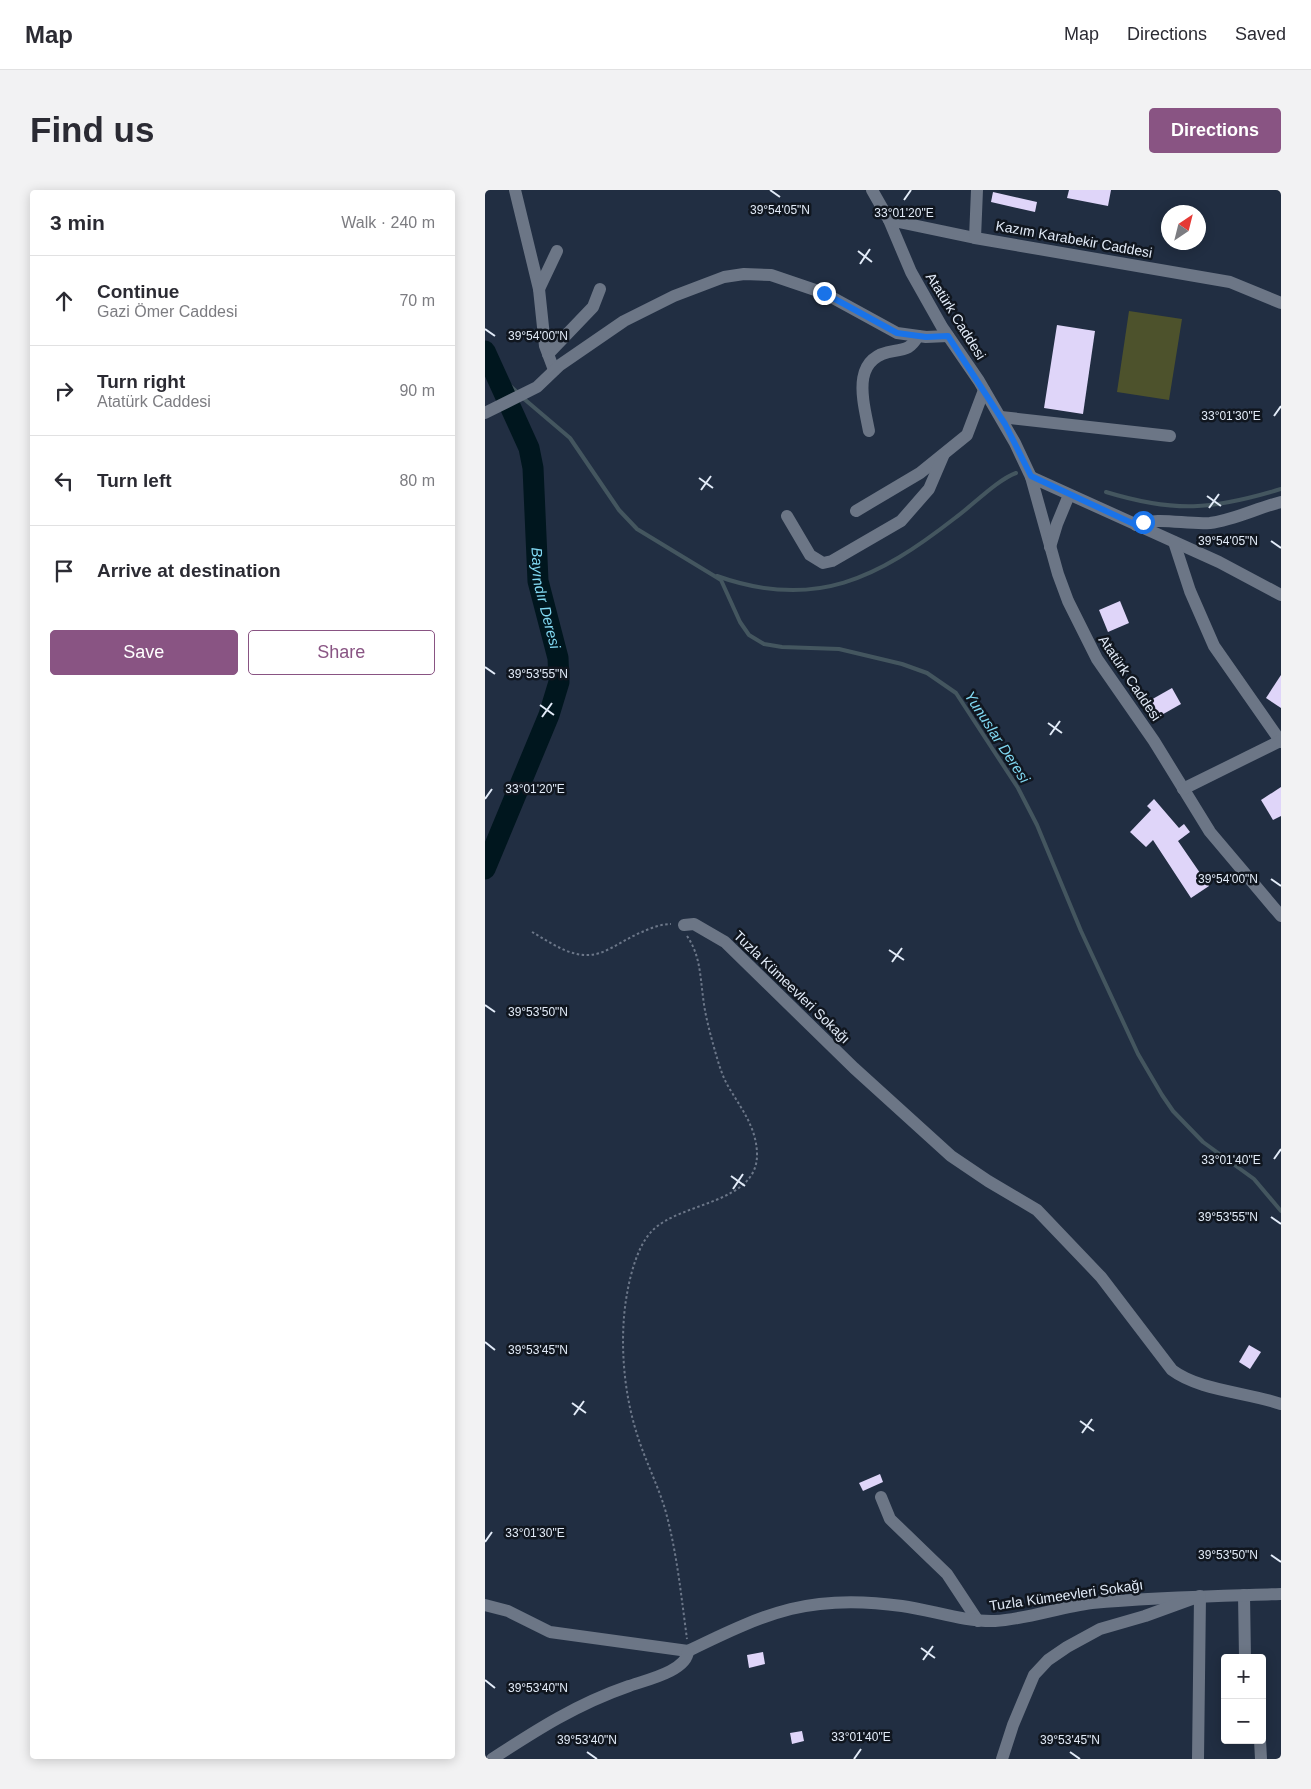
<!DOCTYPE html>
<meta charset="utf-8">
<style>
body{margin:0;font-family:Helvetica,sans-serif;background:#f2f2f3;color:#2b2b33}
.controls{position:absolute;right:15px;bottom:15px;display:grid;overflow:hidden;border-radius:5px;box-shadow:0 2px 12px #0003}
.controls button{width:45px;height:45px;display:grid;place-items:center;padding:0;border:0;border-bottom:1px solid #e1e1e2;background:#fff;color:#2b2b33;font:25px sans-serif}
.compass{position:absolute;left:676px;top:15px;width:45px;height:45px;border-radius:50%;background:#fff;box-shadow:0 2px 12px #0003;rotate:35deg}
.stop{position:absolute;width:15px;height:15px;margin:-11px;border:4px solid #1a73e8;border-radius:50%;background:#fff}
.stop.end{background:#1a73e8;border-color:#fff;box-shadow:0 1px 5px #0008}
.list{margin:0;padding:0;list-style:none}
h2{display:flex;justify-content:space-between;align-items:center;height:65px;margin:0;padding:0 20px;font-size:21px}
h2 small{font-size:16px;font-weight:400;color:#7c7c81}
.list li{display:grid;grid-template-columns:32px 1fr auto;gap:15px;align-items:center;box-sizing:border-box;height:90px;padding:0 20px;border-top:1px solid #e1e1e2}
.list b{display:block;font-size:19px;white-space:nowrap}
.list p{margin:0;font-size:16px;white-space:nowrap;color:#7c7c81}
.list em{font-size:16px;font-style:normal;color:#7c7c81}
.actions{display:flex;gap:10px;padding:15px 20px}
.actions a{flex:1;padding:11px 0;border:1px solid #895483;border-radius:5px;text-align:center;font-size:18px;color:#895483}
.actions .main{background:#895483;color:#fff}
.icon{flex:none;width:28px;height:28px;fill:none;stroke:currentColor;stroke-width:2;stroke-linecap:round;stroke-linejoin:round}
.map{position:relative;flex:none;width:796px;height:1569px;overflow:hidden;border-radius:5px}
header{display:flex;align-items:center;gap:30px;box-sizing:border-box;height:70px;padding:0 25px;background:#fff;border-bottom:1px solid #e1e1e2}
header strong{font-size:24px}
nav{display:flex;gap:28px;margin-inline-start:auto;font-size:18px}
.intro{display:flex;align-items:center;justify-content:space-between;box-sizing:border-box;height:120px;padding:0 30px}
h1{margin:0;font-size:35px}
.button{padding:12px 22px;border-radius:5px;background:#895483;color:#fff;font-size:18px;font-weight:700}
main{display:flex;gap:30px;padding:0 30px}
aside{flex:1;background:#fff;border-radius:5px;box-shadow:0 2px 12px #0003}
.map>svg:first-child{display:block}
</style>
<header>
<strong>Map</strong>
<nav><a>Map</a><a>Directions</a><a>Saved</a></nav>
</header>
<div class="intro"><h1>Find us</h1><a class="button">Directions</a></div>
<main>
<aside>
<h2>3 min<small>Walk · 240 m</small></h2>
<ul class="list">
<li><svg class="icon" aria-label="ahead" viewBox="0 0 24 24"><path d="M12 20V5M6 11l6-6 6 6"/></svg><div><b>Continue</b><p>Gazi Ömer Caddesi</p></div><em>70 m</em></li>
<li><svg class="icon" aria-label="right" viewBox="0 0 24 24"><path d="M7 20v-9h11M14 6l5 5-5 5"/></svg><div><b>Turn right</b><p>Atatürk Caddesi</p></div><em>90 m</em></li>
<li><svg class="icon" aria-label="left" viewBox="0 0 24 24"><path d="M17 20v-9H6M10 6l-5 5 5 5"/></svg><div><b>Turn left</b></div><em>80 m</em></li>
<li><svg class="icon" aria-label="arrive" viewBox="0 0 24 24"><path d="M6 21V4h12l-3 4 3 4H6"/></svg><div><b>Arrive at destination</b></div></li>
</ul>
<div class="actions"><a class="main">Save</a><a>Share</a></div>
</aside>
<div class="map">
<svg width="796" height="1569" viewBox="0 0 796 1569">
<rect width="100%" height="100%" fill="#212e42"/>
<path fill="#4d522c" d="M644 121 697 129 684 210 632 202Z"/>
<g fill="none" stroke-linecap="round" stroke-linejoin="round">
<g stroke="#44565f" stroke-width="4">
<path d="M10 182 33 203"/>
<path d="M38 208 85 248 134 320 152 339 236 390 255 432 264 445 279 454 297 457 354 459 417 474 442 483 471 503 533 598 552 635 596 741 653 864 677 905 688 921 718 952 769 989 796 1021"/>
<path d="M621 302C690 323 727 320 796 299"/>
<path d="M232 386C330 421 393 388 470 328 488 315 512 290 531 283"/>
</g>
<path stroke="#00161e" stroke-width="21" id="s1" d="M0 161 44 258 48 278 53 391 73 468 74 492 64 525 0 679"/>
</g>
<g fill="#dfd5f9">
<path d="M584 0H626L623 16 582 8Z"/>
<path d="M508 2 552 12 550 22 506 12Z"/>
<path d="M572 135 610 141 598 224 559 218Z"/>
<path d="M635 411 644 433 623 442 614 420Z"/>
<path d="M796 485V518L781 508Z"/>
<path d="M687 498 696 514 673 527 664 511Z"/>
<path d="M796 597V626L788 630 776 610Z"/>
<path d="M669 609 694 638 699 634 705 642 693 651 724 696 706 708 668 650 661 657 645 642 666 620 662 616Z"/>
<path d="M764 1155 776 1162 765 1179 754 1172Z"/>
<path d="M395 1284 398 1292 378 1301 374 1293Z"/>
<path d="M278 1462 280 1474 264 1478 262 1465Z"/>
<path d="M317 1541 319 1551 307 1554 305 1543Z"/>
</g>
<g fill="none" stroke-linecap="round" stroke-linejoin="round">
<g stroke="#6c7789" stroke-width="2" stroke-dasharray="2.5 2.5" stroke-linecap="butt">
<path d="M47 742C68 754 90 771 115 763 129 758 142 748 157 742 166 738 176 734 186 734"/>
<path d="M202 746C215 765 215 784 218 807 220 825 225 843 230 861 234 875 238 889 246 901 258 921 271 938 272 963 274 1014 194 1012 167 1041 149 1059 141 1102 139 1127 136 1164 140 1205 151 1241 159 1268 172 1293 180 1319 192 1362 196 1405 202 1449"/>
</g>
<g stroke="#6c7686" stroke-width="12">
<path d="M30 0 54 99 60 156 69 180"/>
<path d="M387 0 404 30 426 82 457 137 494 191 530 253 546 287 573 384 583 411 612 469 669 551 725 642 796 726"/>
<path d="M404 30 490 48 745 92 796 113"/>
<path d="M490 48 492 0"/>
<path d="M54 99 72 61"/>
<path d="M63 164 108 117 115 99"/>
<path d="M0 223 52 197 75 175 139 131 189 106 239 87 259 84 286 85 339 103 412 143 441 147 463 146"/>
<path d="M516 227 685 246"/>
<path d="M384 241C378 210 365 167 409 161 422 159 426 158 433 146"/>
<path d="M546 287 734 372 796 405"/>
<path d="M371 321 435 283 482 245 499 200"/>
<path d="M302 326 325 365 338 373 347 371 416 331 444 299 459 264"/>
<path d="M651 335C674 326 700 335 725 333 749 330 772 318 796 312"/>
<path d="M689 352 705 401 729 456 796 552"/>
<path d="M565 357 572 334 584 305"/>
<path d="M698 599 795 551"/>
<path d="M199 735 209 734 240 752 369 878 466 966 503 991 552 1020 616 1087 687 1180C715 1201 762 1202 796 1214"/>
<path d="M396 1307 405 1329 462 1384 493 1431"/>
<path d="M759 1405 760 1468"/>
<path d="M0 1415 23 1421 65 1442 203 1461"/>
<path d="M203 1461C283 1422 326 1403 417 1416 447 1420 479 1432 510 1431 543 1429 575 1417 607 1413 670 1407 733 1406 796 1404"/>
<path d="M775 1550 776 1569"/>
<path d="M7 1569C53 1539 92 1514 144 1496 161 1490 202 1481 203 1461"/>
<path d="M517 1569 528 1535 549 1485 563 1470 582 1457 615 1439 660 1426 715 1406 713 1569"/>
</g>
</g>
<g fill="none" stroke-linecap="round" stroke-linejoin="round">
<path stroke="#1a73e8" stroke-width="6" d="M339 103 412 143 441 147 463 146 520 234 546 286 651 335 658 332"/>
</g>
<path fill="none" stroke="#e2ebf8" stroke-width="2" d="M285 0 295 7M419 10 426 0M373 61 387 72M375 74 385 59M0 139 10 146M789 226 796 216M214 288 228 298M216 300 226 286M722 306 736 316M724 318 734 304M786 351 796 358M0 477 10 484M55 515 69 525M57 527 67 513M563 533 577 543M565 545 575 531M0 609 7 599M786 689 796 696M404 760 419 770M407 772 417 758M0 815 10 822M789 969 796 959M246 986 260 996M248 999 258 984M786 1027 796 1034M0 1152 10 1160M87 1213 101 1223M89 1225 99 1211M595 1231 609 1241M597 1243 607 1229M0 1352 7 1342M786 1365 796 1372M436 1458 450 1468M438 1470 448 1456M0 1490 10 1498M102 1562 112 1569M585 1562 595 1569M369 1569 376 1559"/>
<g text-anchor="middle" stroke-width="5" stroke-linejoin="round" paint-order="stroke">
<g font-size="14" fill="#e2ebf8" stroke="#10161f">
<text transform="translate(589 49) rotate(10)" y="5">Kazım Karabekir Caddesi</text>
<text transform="translate(471 126) rotate(58)" y="5">Atatürk Caddesi</text>
<text transform="translate(645 488) rotate(56)" y="5">Atatürk Caddesi</text>
<text transform="translate(307 797) rotate(44)" y="5">Tuzla Kümeevleri Sokağı</text>
<text transform="translate(581 1405) rotate(-8)" y="5">Tuzla Kümeevleri Sokağı</text>
</g>
<g font-size="15" font-style="italic" fill="#81d9f3" stroke="#10161f">
<text dy="5" stroke="none"><textPath href="#s1" startOffset="258">Bayındır Deresi</textPath></text>
<text transform="translate(512 547) rotate(57)" y="5">Yunuslar Deresi</text>
</g>
</g>
<g font-size="12" text-anchor="middle" fill="#e2ebf8" stroke="#10161f" stroke-width="5" stroke-linejoin="round" paint-order="stroke">
<text x="295" y="24">39°54'05"N</text>
<text x="419" y="27">33°01'20"E</text>
<text x="53" y="150">39°54'00"N</text>
<text x="746" y="230">33°01'30"E</text>
<text x="743" y="355">39°54'05"N</text>
<text x="53" y="488">39°53'55"N</text>
<text x="50" y="603">33°01'20"E</text>
<text x="743" y="693">39°54'00"N</text>
<text x="53" y="826">39°53'50"N</text>
<text x="746" y="974">33°01'40"E</text>
<text x="743" y="1031">39°53'55"N</text>
<text x="53" y="1164">39°53'45"N</text>
<text x="50" y="1347">33°01'30"E</text>
<text x="743" y="1369">39°53'50"N</text>
<text x="53" y="1502">39°53'40"N</text>
<text x="376" y="1551">33°01'40"E</text>
<text x="102" y="1554">39°53'40"N</text>
<text x="585" y="1554">39°53'45"N</text>
</g>
</svg>
<div class="controls">
<button>+</button>
<button>−</button>
</div>
<svg class="compass" viewBox="-18 -18 36 36"><path d="M0-13l5 13h-10z" fill="#e53935"/><path d="M0 13l5-13h-10z" fill="#7c7c81"/></svg>
<div class="stop" style="left:658px;top:332px"></div>
<div class="stop end" style="left:339px;top:103px"></div>
</div>
</main>
